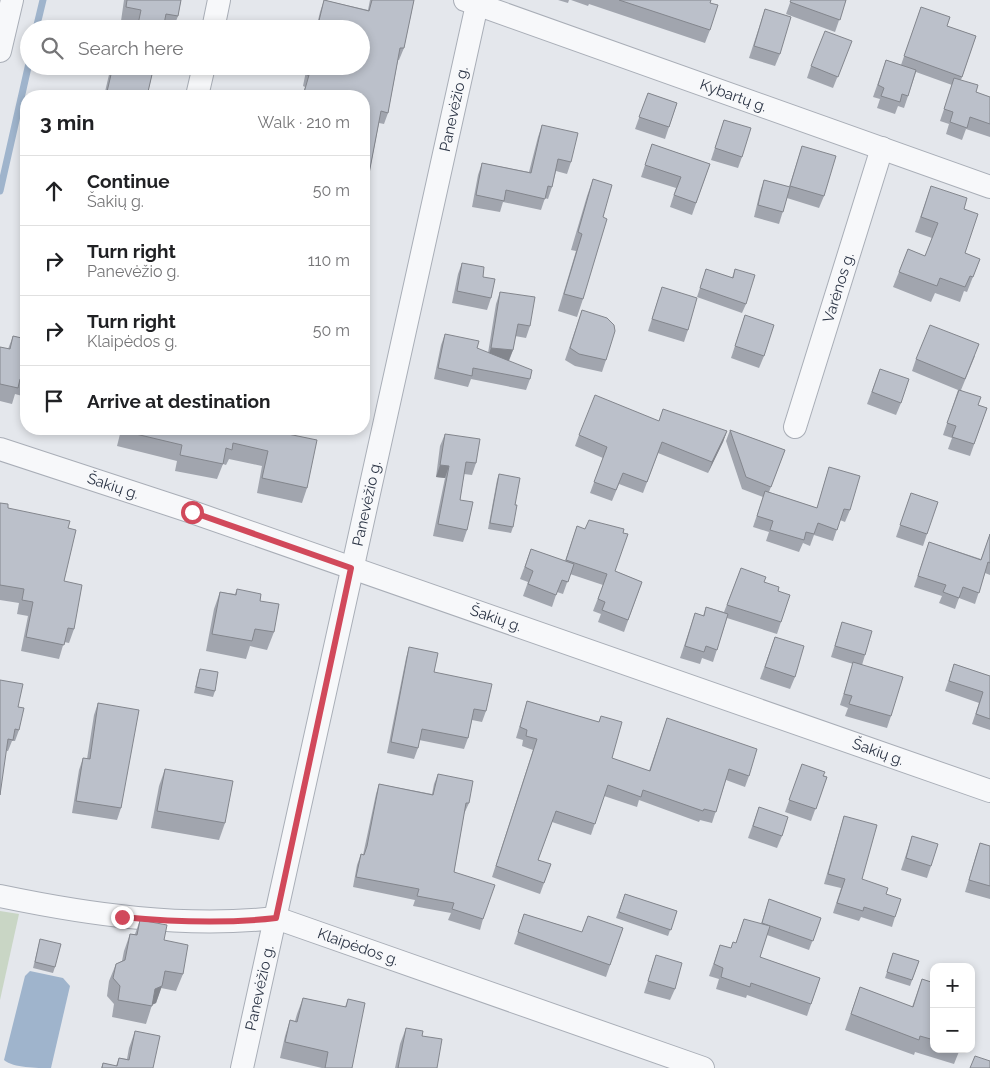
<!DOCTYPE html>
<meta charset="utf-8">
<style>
body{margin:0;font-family:Raleway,sans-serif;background:#f2f2f2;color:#202124}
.controls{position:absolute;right:15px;bottom:15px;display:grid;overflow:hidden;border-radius:10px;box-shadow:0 2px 8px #0003}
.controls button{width:45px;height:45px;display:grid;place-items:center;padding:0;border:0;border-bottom:1px solid #e0e0e0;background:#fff;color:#202124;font:25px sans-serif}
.stop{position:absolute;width:15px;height:15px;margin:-11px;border:4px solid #d1495b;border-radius:50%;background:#fff}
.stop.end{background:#d1495b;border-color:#fff;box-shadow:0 1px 5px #0008}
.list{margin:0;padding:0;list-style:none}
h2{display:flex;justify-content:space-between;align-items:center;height:65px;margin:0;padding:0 20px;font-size:21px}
h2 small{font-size:16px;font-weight:400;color:#757577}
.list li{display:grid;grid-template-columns:32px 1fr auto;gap:15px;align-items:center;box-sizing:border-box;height:70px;padding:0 20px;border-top:1px solid #e0e0e0}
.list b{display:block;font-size:19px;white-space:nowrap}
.list p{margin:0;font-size:16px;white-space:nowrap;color:#757577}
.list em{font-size:16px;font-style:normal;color:#757577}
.icon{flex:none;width:28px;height:28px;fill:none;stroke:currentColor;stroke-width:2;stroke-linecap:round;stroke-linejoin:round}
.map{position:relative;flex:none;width:990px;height:1068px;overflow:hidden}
.search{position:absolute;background:#fff;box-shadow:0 2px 8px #0003;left:20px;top:20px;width:350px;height:55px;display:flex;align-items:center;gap:12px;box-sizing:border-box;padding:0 18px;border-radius:28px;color:#757577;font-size:19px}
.panel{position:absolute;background:#fff;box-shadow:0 2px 8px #0003;left:20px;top:90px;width:350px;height:345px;border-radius:20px}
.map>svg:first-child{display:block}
</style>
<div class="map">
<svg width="990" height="1068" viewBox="0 0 990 1068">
<rect width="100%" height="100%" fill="#e4e7ec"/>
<path fill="#c9d6c5" d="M0 911 19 914 0 1000Z"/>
<path fill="#9fb4cc" d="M30 971 63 978 70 986 51 1068C36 1068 14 1068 4 1060L25 976Z"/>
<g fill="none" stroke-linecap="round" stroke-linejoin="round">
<g stroke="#9fb4cc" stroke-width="7">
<path d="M36 29 43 0"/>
<path d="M0 191 29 63"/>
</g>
<defs>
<g id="street">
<path id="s1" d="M465 0 990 187"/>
<path d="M213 29 219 0"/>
<path d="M0 51 12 0"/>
<path d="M197 96 204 66"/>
<path id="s2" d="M795 427 882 148"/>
<path id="s3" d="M0 449 192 512 990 791"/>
<path id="s4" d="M0 896C91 915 183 928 276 918L703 1068"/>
<path id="s5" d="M242 1068 478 0"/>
</g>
</defs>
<use href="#street" stroke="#a9aeb7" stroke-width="24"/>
<use href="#street" stroke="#f7f8fa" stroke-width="22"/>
</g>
<g fill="#a1a5ae">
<path d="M124 0H181L178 16 173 29H135L136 24 121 21Z"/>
<path d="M324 0 368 10 370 0H414L404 48 399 60H398L388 113 384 124 379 123 364 200V96H302L305 87 303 86 307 66H361V29H316L320 12Z"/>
<path d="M558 0H569L568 3Z"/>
<path d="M571 0H711L710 3V30L705 43 589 4 588 6Z"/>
<path d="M791 0H846L835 32 786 14Z"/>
<path d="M921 7 947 26 976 36 961 80 976 92 990 97V137L966 129 962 140 946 134 949 124 940 121 952 85 916 72 904 108 898 106 895 114 877 108 880 99 873 97 886 60 901 65Z"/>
<path d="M765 9 780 54 775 66 749 58Z"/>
<path d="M847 53 833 88 807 78 811 66Z"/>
<path d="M111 66H154L147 96H104Z"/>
<path d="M648 93 677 103 665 139 635 129Z"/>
<path d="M724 120 742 157 738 168 711 160Z"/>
<path d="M542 125 571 162 567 174 556 171 552 187 548 199 545 198 541 210 503 202 500 212 472 207 478 175 482 163 529 172 538 137Z"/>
<path d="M652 144 710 164 692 215 670 207 676 188 641 177Z"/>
<path d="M802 146 824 196 819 208 787 198 779 224 754 217 760 192 764 180 789 187Z"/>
<path d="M593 179 583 299 577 317 558 311 576 251 571 250 587 196Z"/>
<path d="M931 186 964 209 965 253 980 259 967 292 964 291 960 302 935 293 931 302 893 287 908 249 925 256 932 238 915 232Z"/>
<path d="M462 263 483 277 491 298 487 310 452 303 458 274Z"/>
<path d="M706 269 732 278 735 269 746 304 742 313 697 297Z"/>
<path d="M662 287 688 330 684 342 648 331Z"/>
<path d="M500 292 530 326 526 338 515 336 513 350 509 361 530 379 526 390 471 379 468 387 434 379 441 345 445 334 488 353 496 304Z"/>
<path d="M582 310 606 360 602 372 575 366 565 360Z"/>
<path d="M745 315 764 356 759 368 731 358Z"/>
<path d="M13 336 26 339V397L15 394 12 404 0 401V347L8 349Z"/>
<path d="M975 356 961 390 978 405 987 408 970 456 948 449 952 438 943 435 958 390 912 371 916 359Z"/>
<path d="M880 369 901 403 896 415 867 404Z"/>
<path d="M659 421 727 431 723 442 708 473 658 453 643 493 619 484 612 501 590 493 603 458 575 446 579 435Z"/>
<path d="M96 429H284L283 433 307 488 302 503 257 493 262 466 229 459 226 465 223 464 217 479 175 471 177 461 117 446 120 434Z"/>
<path d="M730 430 785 450 769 492 817 508 829 467 850 510 845 522 840 520 833 541 814 535 810 546 803 543 799 552 766 541 769 532 753 527 763 497 742 489 726 441Z"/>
<path d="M445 434 476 463 472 475 464 474 460 500 467 530 463 542 433 536 445 478 436 477 440 446Z"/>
<path d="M499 474 515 505 513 527 511 533 488 529 497 480Z"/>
<path d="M911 493 927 534 923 546 896 537Z"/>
<path d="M0 503 8 508 68 528 64 581 74 629 69 643 64 642 59 659 21 651 28 616 17 614 19 603 0 600Z"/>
<path d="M577 526 615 571 642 582 624 632 598 622 601 614 593 611 603 585 570 574 563 594 557 592 552 607 523 596 528 582 520 579 531 549 565 561Z"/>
<path d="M990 534V575L985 573 975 604 959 598 955 609 939 603 942 596 914 587 929 542 981 559Z"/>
<path d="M741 568 778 591 781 622 777 634 727 618 713 662 702 658 700 664 680 658 695 613 703 616 706 607 724 612Z"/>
<path d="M237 589 260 601 274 632 267 650 250 646 246 659 206 651 214 609 220 592 235 594Z"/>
<path d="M842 622 865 655 862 665 891 716 887 728 845 716 848 708 840 705 853 664 831 657Z"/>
<path d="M775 637 795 677 790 689 760 679Z"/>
<path d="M409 647 434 672 486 711 482 722 472 720 468 738 464 749 419 740 418 748 414 759 387 753 406 658Z"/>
<path d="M954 664 990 676V730L972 724 979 703 945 691Z"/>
<path d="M200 669 215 691 213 697 194 693 198 675Z"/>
<path d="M0 680 18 707 19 730 15 741H12L8 751H7Z"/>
<path d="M527 701 599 722 601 716 612 758 649 771 667 718 749 776 745 787 726 780 712 823 700 820 699 822 639 800 637 807 604 796 591 835 552 822 538 860 551 864 540 894 492 877 533 750 522 746 523 740 516 738Z"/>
<path d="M98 703 121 808 117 820 72 813 79 770 83 758 87 759 94 715Z"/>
<path d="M802 764 827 777 811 821 785 812Z"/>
<path d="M165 769 225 823 219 840 151 828 159 786Z"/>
<path d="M438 774 469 803 464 814 454 872 483 919 480 930 448 920 451 913 413 906 415 900 353 887 357 865 361 854 363 855 376 794 379 784 432 794 434 784Z"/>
<path d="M759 807 782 836 777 848 748 838Z"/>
<path d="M844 816 862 879 886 894 895 917 892 927 861 917 859 921 833 913 841 888 824 884 841 826Z"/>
<path d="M912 836 931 866 927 878 901 870Z"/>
<path d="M980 843 990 846V899L965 892 976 855Z"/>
<path d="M625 894 677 911 668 936 616 918Z"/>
<path d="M769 899 821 918 809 950 767 935 760 957 820 978 807 1016 747 995 746 998 716 989 719 979 709 976 720 945 731 948 736 943 744 919 761 924Z"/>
<path d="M524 914 582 932 623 928 606 977 514 944Z"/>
<path d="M140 920 164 940 183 974 176 991 161 988 156 1003 152 1005 146 1024 112 1017 114 1004 107 996 109 981 116 964 122 961 124 951 130 934H135Z"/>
<path d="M40 939 55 967 53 973 33 968Z"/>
<path d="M893 953 919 961 910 986 885 978Z"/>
<path d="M656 955 675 989 670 1000 644 993Z"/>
<path d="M922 979 934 983V1049H960L954 1064 915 1052 914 1055 845 1030 860 987 912 1007Z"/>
<path d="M303 998 345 1007 348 999 352 1068H322L280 1058 285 1036 290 1020 295 1021 297 1014Z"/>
<path d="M406 1028 422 1036 437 1068H395L400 1044Z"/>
<path d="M135 1031 153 1068H101L103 1063 116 1066 119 1058 127 1059 129 1048Z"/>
</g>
<g fill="#83868d">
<path d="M491 348 513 350 508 362 487 359Z"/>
<path d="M727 431 723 442 708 473 712 462Z"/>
<path d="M440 465 449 466 445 478 436 477Z"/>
<path d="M162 986 156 1003 149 1006 155 989Z"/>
</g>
<g fill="#bbc0ca" stroke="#83868d">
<path d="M127 0H181L178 16 166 14 163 29H137L141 10 126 7Z"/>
<path d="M324 0 369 11 372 0H414L404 48H400L388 113 381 111 364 200 368 201 364 220V96H303L309 75H307L309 66H361V29H317Z"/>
<path d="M619 0H711L710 3 718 5 710 30Z"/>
<path d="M791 0H846L840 20 790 2Z"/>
<path d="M921 7 950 17 947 26 976 36 962 77 904 56Z"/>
<path d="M765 9 791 17 780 54 754 46Z"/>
<path d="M825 31 852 41 838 77 811 66Z"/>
<path d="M886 60 916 70 908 96 902 94 900 102 881 96 884 88 878 85Z"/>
<path d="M113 66H154L147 96H106Z"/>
<path d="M954 78 978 85 976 92 990 97V124L970 117 967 128 950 122 953 112 944 109Z"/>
<path d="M648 93 677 103 669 127 639 117Z"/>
<path d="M724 120 751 128 742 157 715 148Z"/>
<path d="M542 125 578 133 571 162 558 159 552 187 548 186 545 199 506 190 504 201 476 195 482 163 531 173Z"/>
<path d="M652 144 710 164 696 203 674 195 681 177 645 165Z"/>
<path d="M802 146 836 156 824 196 790 186Z"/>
<path d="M593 179 612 185 603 217 607 219 583 299 564 294 582 234 578 232Z"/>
<path d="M764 180 790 187 783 212 758 205Z"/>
<path d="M931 186 967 198 964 209 978 214 965 253 980 259 973 277 970 276 965 287 940 278 937 286 899 272 908 249 925 256 938 223 921 217Z"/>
<path d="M462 263 484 267 483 277 495 279 491 298 457 291Z"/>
<path d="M706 269 733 278 735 269 755 275 746 304 700 288Z"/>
<path d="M662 287 697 298 688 330 652 319Z"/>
<path d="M500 292 535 297 530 326 518 324 513 350 491 348Z"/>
<path d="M582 310 607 318 614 325 615 331 606 360 579 354 570 348Z"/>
<path d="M745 315 774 325 764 356 735 346Z"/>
<path d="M930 325 979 344 965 379 916 359Z"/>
<path d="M445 334 479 341 477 348 532 370 530 379 473 368 472 376 438 368Z"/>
<path d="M13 336 26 339V380L20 379 18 388 0 384V347L10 349Z"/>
<path d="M880 369 909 379 901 403 872 392Z"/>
<path d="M959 390 981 397 978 405 987 408 974 444 952 437 956 426 947 423Z"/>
<path d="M595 395 659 421 663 409 727 431 712 462 662 442 647 482 623 473 616 490 594 482 607 447 579 435Z"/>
<path d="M123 429H284L283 433 317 440 307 488 262 478 268 451 233 443 232 450 226 448 223 464 180 455 182 445 123 431Z"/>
<path d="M730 430 785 450 771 487 746 477Z"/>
<path d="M445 434 480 439 476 463 466 462 460 500 473 502 467 530 438 524 449 466 440 465Z"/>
<path d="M829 467 860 476 850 510 844 509 837 530 818 523 814 534 806 532 804 540 770 530 773 521 757 516 765 491 817 508Z"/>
<path d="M499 474 520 478 515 505H517L513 527 490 523Z"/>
<path d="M911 493 938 502 927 534 900 525Z"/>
<path d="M0 503 8 504V508L70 521 68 528 76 530 64 581 82 585 74 629 68 628 64 645 26 637 33 602 22 600 24 589 0 585Z"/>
<path d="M589 520 624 529 623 533 628 534 615 571 642 582 628 620 602 610 605 602 598 599 607 574 566 560 577 526 585 529Z"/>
<path d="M990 534V563L988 562 979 593 963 587 959 598 943 592 946 585 918 576 929 542 981 560Z"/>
<path d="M531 549 574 564 568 582 562 580 556 595 528 584 533 571 525 567Z"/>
<path d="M741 568 766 577 764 582 779 587 778 591 790 595 781 622 727 605Z"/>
<path d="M237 589 261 594 260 601 279 604 274 632 255 629 252 641 212 634 220 592 236 595Z"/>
<path d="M706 607 728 614 717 650 706 646 704 652 685 646 695 613 704 616Z"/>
<path d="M842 622 872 631 865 655 835 646Z"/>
<path d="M775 637 804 646 795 677 765 667Z"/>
<path d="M409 647 438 653 434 672 492 684 486 711 474 709 468 738 422 729 418 748 391 742Z"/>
<path d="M853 662 903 677 891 716 849 704 852 696 844 694Z"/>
<path d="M954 664 990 676V719L976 714 983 692 949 681Z"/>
<path d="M200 669 218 672 215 691 196 687Z"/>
<path d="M0 680 23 684 18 707 24 708 19 730 15 729 13 740 8 739 0 795Z"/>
<path d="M527 701 599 722 601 716 622 722 612 758 650 771 667 718 757 749 749 776 729 769 716 812 704 809 703 811 643 790 641 797 608 785 595 824 556 811 538 860 551 864 544 883 496 866 537 739 526 736 527 730 520 727Z"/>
<path d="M98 703 139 710 121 808 76 801 83 758 90 759Z"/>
<path d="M802 764 825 772 823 776 827 777 816 809 789 800Z"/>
<path d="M165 769 233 781 225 823 157 811Z"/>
<path d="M438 774 473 781 469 803H466L454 872 495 885 483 919 452 909 454 903 417 896 419 889 356 877 361 854 364 855 367 846 379 784 433 795Z"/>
<path d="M759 807 788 817 782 836 753 826Z"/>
<path d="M844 816 877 825 862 879 888 888 886 894 901 899 895 917 864 907 863 911 837 903 845 879 828 874Z"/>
<path d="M912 836 938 844 931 866 906 858Z"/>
<path d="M980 843 990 846V886L969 880Z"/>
<path d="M625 894 677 911 671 930 619 912Z"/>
<path d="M769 899 821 918 813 941 762 923Z"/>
<path d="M524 914 582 932 588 916 623 928 610 965 518 932Z"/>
<path d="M744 919 770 926 760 957 820 978 811 1004 751 983 750 987 721 977 723 968 714 964 720 945 731 948 733 942 736 943Z"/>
<path d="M140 920 167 925 164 940 188 945 183 974 165 971 162 986 155 989 152 1006 118 1000 120 986 113 978 116 964 125 960 130 934 137 935Z"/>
<path d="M40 939 61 944 55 967 35 962Z"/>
<path d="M893 953 919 961 912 980 887 972Z"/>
<path d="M656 955 682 963 675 989 648 981Z"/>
<path d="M922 979 934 983V1040L920 1036 919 1040 851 1014 860 987 913 1007Z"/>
<path d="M303 998 346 1007 348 999 365 1003 352 1068H325L328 1052 285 1042 290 1020 297 1022Z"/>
<path d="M406 1028 423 1031 422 1036 442 1039 437 1068H398Z"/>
<path d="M135 1031 160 1036 153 1068H102L103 1063 117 1066 119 1058 129 1060Z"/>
<path d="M975 1056 990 1061V1068H970Z"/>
</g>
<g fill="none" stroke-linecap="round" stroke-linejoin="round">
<path stroke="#d1495b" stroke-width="6" d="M122 917C174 922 224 924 276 918L351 568 192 512"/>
</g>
<g text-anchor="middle" stroke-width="5" stroke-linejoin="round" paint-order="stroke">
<g font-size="15" fill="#2b3445" stroke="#f4f6f9">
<text dy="5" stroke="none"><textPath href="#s1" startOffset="285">Kybartų g.</textPath></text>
<text dy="5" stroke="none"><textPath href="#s5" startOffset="982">Panevėžio g.</textPath></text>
<text dy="5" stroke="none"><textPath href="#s2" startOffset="146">Varėnos g.</textPath></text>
<text dy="5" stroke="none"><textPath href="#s3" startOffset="119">Šakių g.</textPath></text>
<text dy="5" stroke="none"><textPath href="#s5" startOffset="578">Panevėžio g.</textPath></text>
<text dy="5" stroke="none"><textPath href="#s3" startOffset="524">Šakių g.</textPath></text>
<text dy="5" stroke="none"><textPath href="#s3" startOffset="929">Šakių g.</textPath></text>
<text dy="5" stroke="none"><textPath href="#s4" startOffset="365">Klaipėdos g.</textPath></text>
<text dy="5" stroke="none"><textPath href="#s5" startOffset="82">Panevėžio g.</textPath></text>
</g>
</g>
</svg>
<div class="controls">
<button>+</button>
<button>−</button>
</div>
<div class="stop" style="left:192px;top:512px"></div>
<div class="stop end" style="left:122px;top:917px"></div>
<div class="search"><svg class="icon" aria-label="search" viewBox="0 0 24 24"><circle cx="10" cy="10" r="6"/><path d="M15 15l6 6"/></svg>Search here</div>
<section class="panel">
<h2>3 min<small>Walk · 210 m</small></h2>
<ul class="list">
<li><svg class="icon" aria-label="ahead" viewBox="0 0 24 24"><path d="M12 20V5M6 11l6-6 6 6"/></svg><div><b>Continue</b><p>Šakių g.</p></div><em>50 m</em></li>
<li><svg class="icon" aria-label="right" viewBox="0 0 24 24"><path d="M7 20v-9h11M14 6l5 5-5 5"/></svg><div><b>Turn right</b><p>Panevėžio g.</p></div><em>110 m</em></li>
<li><svg class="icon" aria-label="right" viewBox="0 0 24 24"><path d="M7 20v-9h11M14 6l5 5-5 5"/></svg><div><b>Turn right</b><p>Klaipėdos g.</p></div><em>50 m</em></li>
<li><svg class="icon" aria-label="arrive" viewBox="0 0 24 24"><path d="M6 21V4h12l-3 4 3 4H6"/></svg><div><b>Arrive at destination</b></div></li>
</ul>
</section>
</div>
